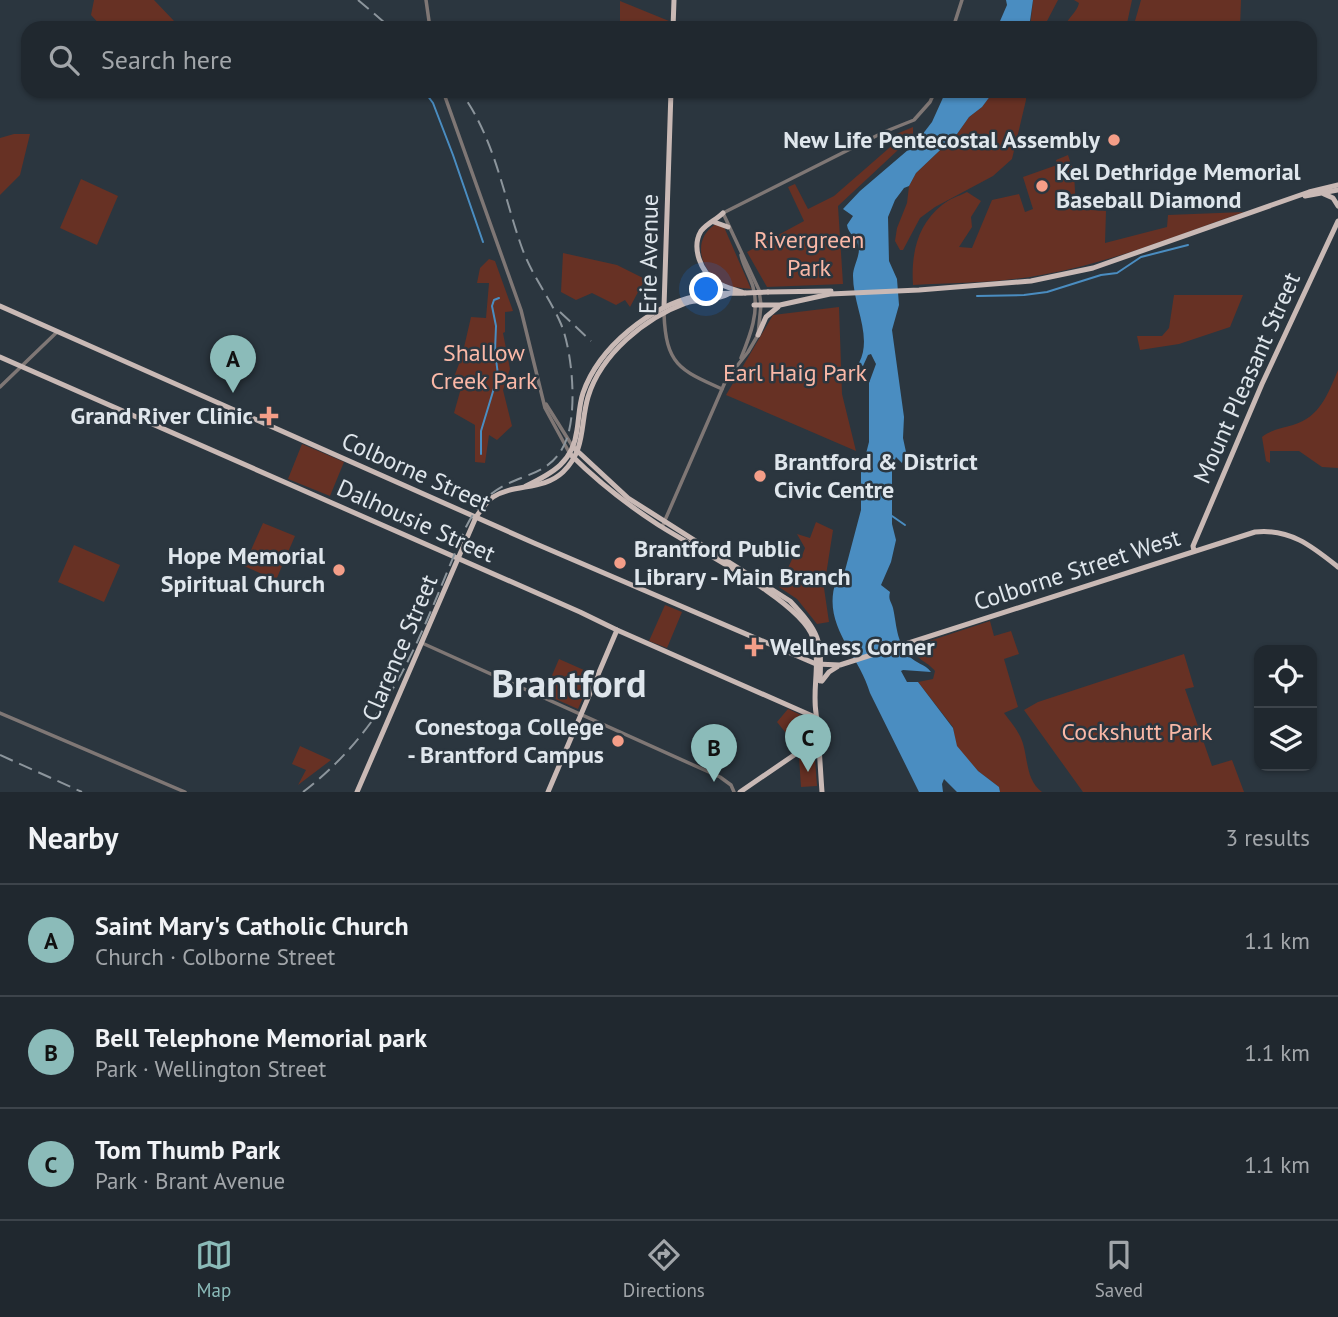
<!DOCTYPE html>
<meta charset="utf-8">
<style>
body{margin:0;font-family:"PT Sans",sans-serif;background:#283037;color:#f1f3f6}
.controls{position:absolute;right:21px;bottom:21px;display:grid;overflow:hidden;border-radius:14px;box-shadow:0 2px 5px #0004}
.controls button{width:63px;height:63px;display:grid;place-items:center;padding:0;border:0;border-bottom:2px solid #3d444b;background:#20282f;color:#f1f3f6;font:35px sans-serif}
.you{position:absolute;left:707px;top:290px;width:24px;height:24px;margin:-18px;border:5px solid #fff;border-radius:50%;background:#1a73e8;box-shadow:0 0 0 10px #1a73e833}
.badge{display:grid;place-items:center;width:46px;height:46px;border-radius:50%;background:#8bbbb9;color:#111;font-size:23px;font-weight:700}
.pin{position:absolute;translate:-50% -58px;filter:drop-shadow(0 2px 4px #0008)}
.pin::after{content:'';position:absolute;top:37px;width:24px;height:21px;background:inherit;clip-path:polygon(0 0,100% 0,50% 100%)}
.list{margin:0;padding:0;list-style:none}
h2{display:flex;justify-content:space-between;align-items:center;height:91px;margin:0;padding:0 28px;font-size:30px}
h2 small{font-size:23px;font-weight:400;color:#a2a6aa}
.list li{display:grid;grid-template-columns:46px 1fr auto;gap:21px;align-items:center;box-sizing:border-box;height:112px;padding:0 28px;border-top:2px solid #3d444b}
.list b{display:block;font-size:26px;white-space:nowrap}
.list p{margin:0;font-size:23px;white-space:nowrap;color:#a2a6aa}
.list em{font-size:23px;font-style:normal;color:#a2a6aa}
.icon{flex:none;width:38px;height:38px;fill:none;stroke:currentColor;stroke-width:2;stroke-linecap:round;stroke-linejoin:round}
.map{position:relative;flex:none;width:1338px;height:792px;overflow:hidden}
.search{position:absolute;background:#20282f;box-shadow:0 2px 5px #0004;left:21px;right:21px;top:21px;height:77px;display:flex;align-items:center;gap:18px;box-sizing:border-box;padding:0 24px;border-radius:21px;color:#a2a6aa;font-size:26px}
.sheet{height:427px;background:#20282f}
nav{display:flex;justify-content:space-around;align-items:center;box-sizing:border-box;height:98px;border-top:2px solid #3d444b;background:#20282f;font-size:19px;color:#a2a6aa}
nav a{display:grid;justify-items:center;gap:4px}
nav .on{color:#8bbbb9}
.map>svg:first-child{display:block}
</style>
<div class="map">
<svg width="1338" height="792" viewBox="0 0 1338 792">
<rect width="100%" height="100%" fill="#2b363f"/>
<g fill="#673124">
<path d="M94 0H154L174 21 190 28H103L91 15Z"/>
<path d="M1033 0H1058L1047 21 1046 28H1030Z"/>
<path d="M1074 0H1132L1126 28H1065C1067 17 1077 13 1079 3Z"/>
<path d="M1141 0H1241L1240 28H1133Z"/>
<path d="M620 1 669 21 668 28H620Z"/>
<path d="M994 91H1026V100L1012 159 993 176 935 207 920 218 903 250H900L895 241 897 228 907 203 909 186 916 173 957 134 969 117 982 107Z"/>
<path d="M913 127V136L838 206 843 284 767 287 747 252 804 221 788 187 795 184 808 209 834 196 896 142 894 135Z"/>
<path d="M14 134H30L20 175 0 195V138Z"/>
<path d="M1068 155 1074 173 1076 209 1106 211 1105 243 1167 227 1168 215 1244 212C1178 235 1110 263 1041 275 999 283 955 283 913 285 911 254 917 225 942 205 949 199 959 196 967 192L981 201 971 217 972 227 959 247 972 248 992 200 1019 194 1025 212 1033 209 1023 177 1057 165 1056 160Z"/>
<path d="M81 179 118 196 97 245 60 228Z"/>
<path d="M716 224 724 227 751 289C742 288 731 287 723 284 700 271 691 239 716 224Z"/>
<path d="M563 253 617 265 645 279 630 307 625 300 616 305 592 293 576 300 561 292Z"/>
<path d="M489 259 495 261 513 311 505 312V332L503 333 510 369 503 390 512 426 497 440 489 435 485 463 475 462V425L454 413 463 381 454 377 462 356 471 317 486 318 489 283H477L480 268Z"/>
<path d="M1174 295H1243L1230 327 1179 344 1140 350 1137 336H1162L1169 328Z"/>
<path d="M839 307 842 394 856 451 726 395 773 315Z"/>
<path d="M1338 370V468L1322 467 1299 451H1270V463L1266 461 1262 437C1270 430 1283 428 1293 425 1320 417 1328 394 1338 370Z"/>
<path d="M302 444 344 462 330 496 288 479Z"/>
<path d="M816 522 833 530 824 588 829 622 817 624 797 599 779 587 795 553 802 556 805 548 797 534 810 538Z"/>
<path d="M263 523 295 536 276 580 244 566Z"/>
<path d="M74 545 120 565 104 602 58 582Z"/>
<path d="M665 605 682 612 667 648 649 641Z"/>
<path d="M990 621 994 636 1011 631 1019 654 1004 659 1018 707 1004 713C1010 721 1016 728 1020 736 1029 754 1024 779 1042 792H1000L999 787 978 771 956 746 953 727 918 682 933 679 935 671C926 660 917 661 911 647Z"/>
<path d="M1184 654 1194 687 1185 689 1212 766 1232 760 1244 792H1083L1024 710 1038 702Z"/>
<path d="M559 659 593 674 578 709 544 694Z"/>
<path d="M788 709 814 721V738L799 749 777 722Z"/>
<path d="M300 746 331 760 298 785 306 770 292 764Z"/>
<path d="M814 746 817 786 801 787 799 757Z"/>
</g>
<g fill="#4a8dc1">
<path d="M1006 0H1033L1029 28H997L1007 5Z"/>
<path d="M946 91H994L982 107 969 117 957 134 916 173 909 186 904 188 895 200 888 217 889 261 897 279 899 305 892 330 904 417 903 438 906 452 902 463 896 457 892 467V524L896 540 891 562 881 585 890 592C888 600 891 601 893 608 897 626 896 640 909 656 915 663 925 664 931 672L903 670 901 671 907 682H918L953 728 957 746 978 771 999 787 1000 792H957L944 779 942 784 943 792H919L870 693C859 654 821 625 836 581L843 578 861 510V473L869 442V383L876 364 871 354 868 355 863 366 859 363C873 336 853 306 853 276 853 267 859 258 859 249 858 238 848 234 847 225L853 216 843 209 860 191 915 144 932 122Z"/>
</g>
<g fill="none" stroke-linecap="round" stroke-linejoin="round">
<g stroke="#4a8dc1" stroke-width="2">
<path d="M424 91 433 103 453 155 483 242"/>
<path d="M977 296 1024 295 1047 292 1101 275 1117 273 1141 257 1188 245"/>
<path d="M481 454V431L498 375 495 351 496 326 492 306 494 300 499 298"/>
<path d="M892 516 905 525"/>
</g>
<g stroke="#7f7775" stroke-width="3.5">
<path d="M426 0 430 28"/>
<path d="M953 28 962 0"/>
<path d="M443 91 521 310 545 408 570 454"/>
<path d="M741 255C743 266 750 276 753 287 760 311 750 336 741 358"/>
<path d="M664 314C666 364 679 370 722 389"/>
<path d="M0 387 57 332"/>
<path d="M546 404 573 447"/>
<path d="M662 527 726 380 748 352 758 335 761 305 759 290 723 213 884 132 914 120 930 102 935 91"/>
<path d="M422 643 720 777 731 785 734 792"/>
<path d="M0 713 185 792"/>
</g>
<g stroke="#c9b9b5" stroke-width="5">
<path d="M673 28 674 0"/>
<path d="M1324 194 1333 198 1338 206"/>
<path d="M1305 196 1338 190"/>
<path d="M723 213C716 220 707 223 701 231 691 248 701 272 716 282 724 287 733 289 742 292"/>
<path d="M714 222 728 227"/>
<path d="M768 292 831 291"/>
<path d="M754 305H780L830 294 919 290 1031 281 1093 268 1309 192 1338 185"/>
<path d="M0 306 534 543 816 664 840 665 1255 532C1290 528 1313 547 1338 567"/>
<path d="M664 307 671 91"/>
<path d="M758 335 766 317 778 307"/>
<path d="M0 357 580 612 617 630 817 718"/>
<path d="M573 447 628 498 790 601C819 632 822 639 820 681"/>
<path d="M570 454C596 480 625 503 657 524 692 547 802 601 813 638 821 663 812 688 816 713 819 739 820 765 822 792"/>
<path d="M526 486C553 473 573 462 577 430 579 418 579 405 583 393 599 347 650 306 697 296 714 292 729 294 745 293"/>
<path d="M1194 551 1193 546 1262 384 1338 221"/>
<path d="M822 681 829 672 837 667"/>
<path d="M357 792 476 517C481 510 486 502 493 497 515 483 543 491 563 472 586 450 580 424 588 397 601 354 645 318 686 303 699 299 716 301 728 294"/>
<path d="M548 792 617 630"/>
<path d="M740 792 819 738"/>
</g>
<g stroke="#8c959c" stroke-width="2" stroke-dasharray="14 7" stroke-linecap="butt">
<path d="M358 0 391 28"/>
<path d="M560 312 591 341"/>
<path d="M0 755 82 792"/>
<path d="M303 792C396 720 421 631 466 527 475 509 487 494 505 485 527 474 549 472 562 449 579 422 573 353 561 324 550 298 532 276 522 248 503 195 495 138 460 91"/>
</g>
<path stroke="#c9b9b5" stroke-width="5" d="M745 293 768 292"/>
</g>
<g fill="#f49e88" stroke="#2b363f" stroke-width="2.5">
<circle cx="1114" cy="140" r="7"/>
<circle cx="1042" cy="186" r="7"/>
<path d="M265.5 405.5h7v7h7v7h-7v7h-7v-7h-7v-7h7z"/>
<circle cx="760" cy="476" r="7"/>
<circle cx="620" cy="563" r="7"/>
<circle cx="339" cy="570" r="7"/>
<path d="M750.5 636.5h7v7h7v7h-7v7h-7v-7h-7v-7h7z"/>
<circle cx="618" cy="741" r="7"/>
</g>
<g text-anchor="middle" stroke-width="5" stroke-linejoin="round" paint-order="stroke">
<g font-size="24" font-weight="bold" fill="#dfe6ec" stroke="#2b363f" text-anchor="end">
<text x="1100" y="148">New Life Pentecostal Assembly</text>
<text x="1056" y="180" text-anchor="start">Kel Dethridge Memorial<tspan x="1056" dy="28">Baseball Diamond</tspan></text>
<text x="253" y="424">Grand River Clinic</text>
<text x="774" y="470" text-anchor="start">Brantford &amp; District<tspan x="774" dy="28">Civic Centre</tspan></text>
<text x="634" y="557" text-anchor="start">Brantford Public<tspan x="634" dy="28">Library - Main Branch</tspan></text>
<text x="325" y="564">Hope Memorial<tspan x="325" dy="28">Spiritual Church</tspan></text>
<text x="770" y="655" text-anchor="start">Wellness Corner</text>
<text x="604" y="735">Conestoga College<tspan x="604" dy="28">- Brantford Campus</tspan></text>
</g>
<g font-size="24" fill="#fab8a7" stroke="#2b363f">
<text x="809" y="248">Rivergreen<tspan x="809" dy="28">Park</tspan></text>
<text x="484" y="361">Shallow<tspan x="484" dy="28">Creek Park</tspan></text>
<text x="795" y="381">Earl Haig Park</text>
<text x="1137" y="740">Cockshutt Park</text>
</g>
<g font-size="24" fill="#dfe6ec" stroke="#2b363f">
<text transform="translate(649 254) rotate(-89)" y="8">Erie Avenue</text>
<text transform="translate(1247 378) rotate(-66)" y="8">Mount Pleasant Street</text>
<text transform="translate(416 472) rotate(24)" y="8">Colborne Street</text>
<text transform="translate(416 521) rotate(24)" y="8">Dalhousie Street</text>
<text transform="translate(1077 570) rotate(-18)" y="8">Colborne Street West</text>
<text transform="translate(400 648) rotate(-67)" y="8">Clarence Street</text>
</g>
<g font-size="38" font-weight="bold" fill="#dfe6ec" stroke="#2b363f">
<text x="569" y="697">Brantford</text>
</g>
</g>
</svg>
<div class="controls">
<button><svg class="icon" aria-label="locate" viewBox="0 0 24 24"><circle cx="12" cy="12" r="6"/><path d="M12 2v4M12 18v4M2 12h4M18 12h4"/></svg></button>
<button><svg class="icon" aria-label="layers" viewBox="0 0 24 24"><path d="M12 4l9 5-9 5-9-5zM3 14l9 5 9-5"/></svg></button>
</div>
<div class="you"></div>
<div class="pin badge" style="left:233px;top:393px">A</div>
<div class="pin badge" style="left:714px;top:782px">B</div>
<div class="pin badge" style="left:808px;top:772px">C</div>
<div class="search"><svg class="icon" aria-label="search" viewBox="0 0 24 24"><circle cx="10" cy="10" r="6"/><path d="M15 15l6 6"/></svg>Search here</div>
</div>
<section class="sheet">
<h2>Nearby<small>3 results</small></h2>
<ul class="list">
<li><span class="badge">A</span><div><b>Saint Mary's Catholic Church</b><p>Church · Colborne Street</p></div><em>1.1 km</em></li>
<li><span class="badge">B</span><div><b>Bell Telephone Memorial park</b><p>Park · Wellington Street</p></div><em>1.1 km</em></li>
<li><span class="badge">C</span><div><b>Tom Thumb Park</b><p>Park · Brant Avenue</p></div><em>1.1 km</em></li>
</ul>
</section>
<nav>
<a class="on"><svg class="icon" aria-label="map" viewBox="0 0 24 24"><path d="M3 6l6-2 6 2 6-2v14l-6 2-6-2-6 2zM9 4v14M15 6v14"/></svg>Map</a>
<a><svg class="icon" aria-label="directions" viewBox="0 0 24 24"><path d="M12 3l9 9-9 9-9-9zM9 14v-3h6M13 9l2 2-2 2"/></svg>Directions</a>
<a><svg class="icon" aria-label="saved" viewBox="0 0 24 24"><path d="M7 4h10v16l-5-4-5 4z"/></svg>Saved</a>
</nav>
